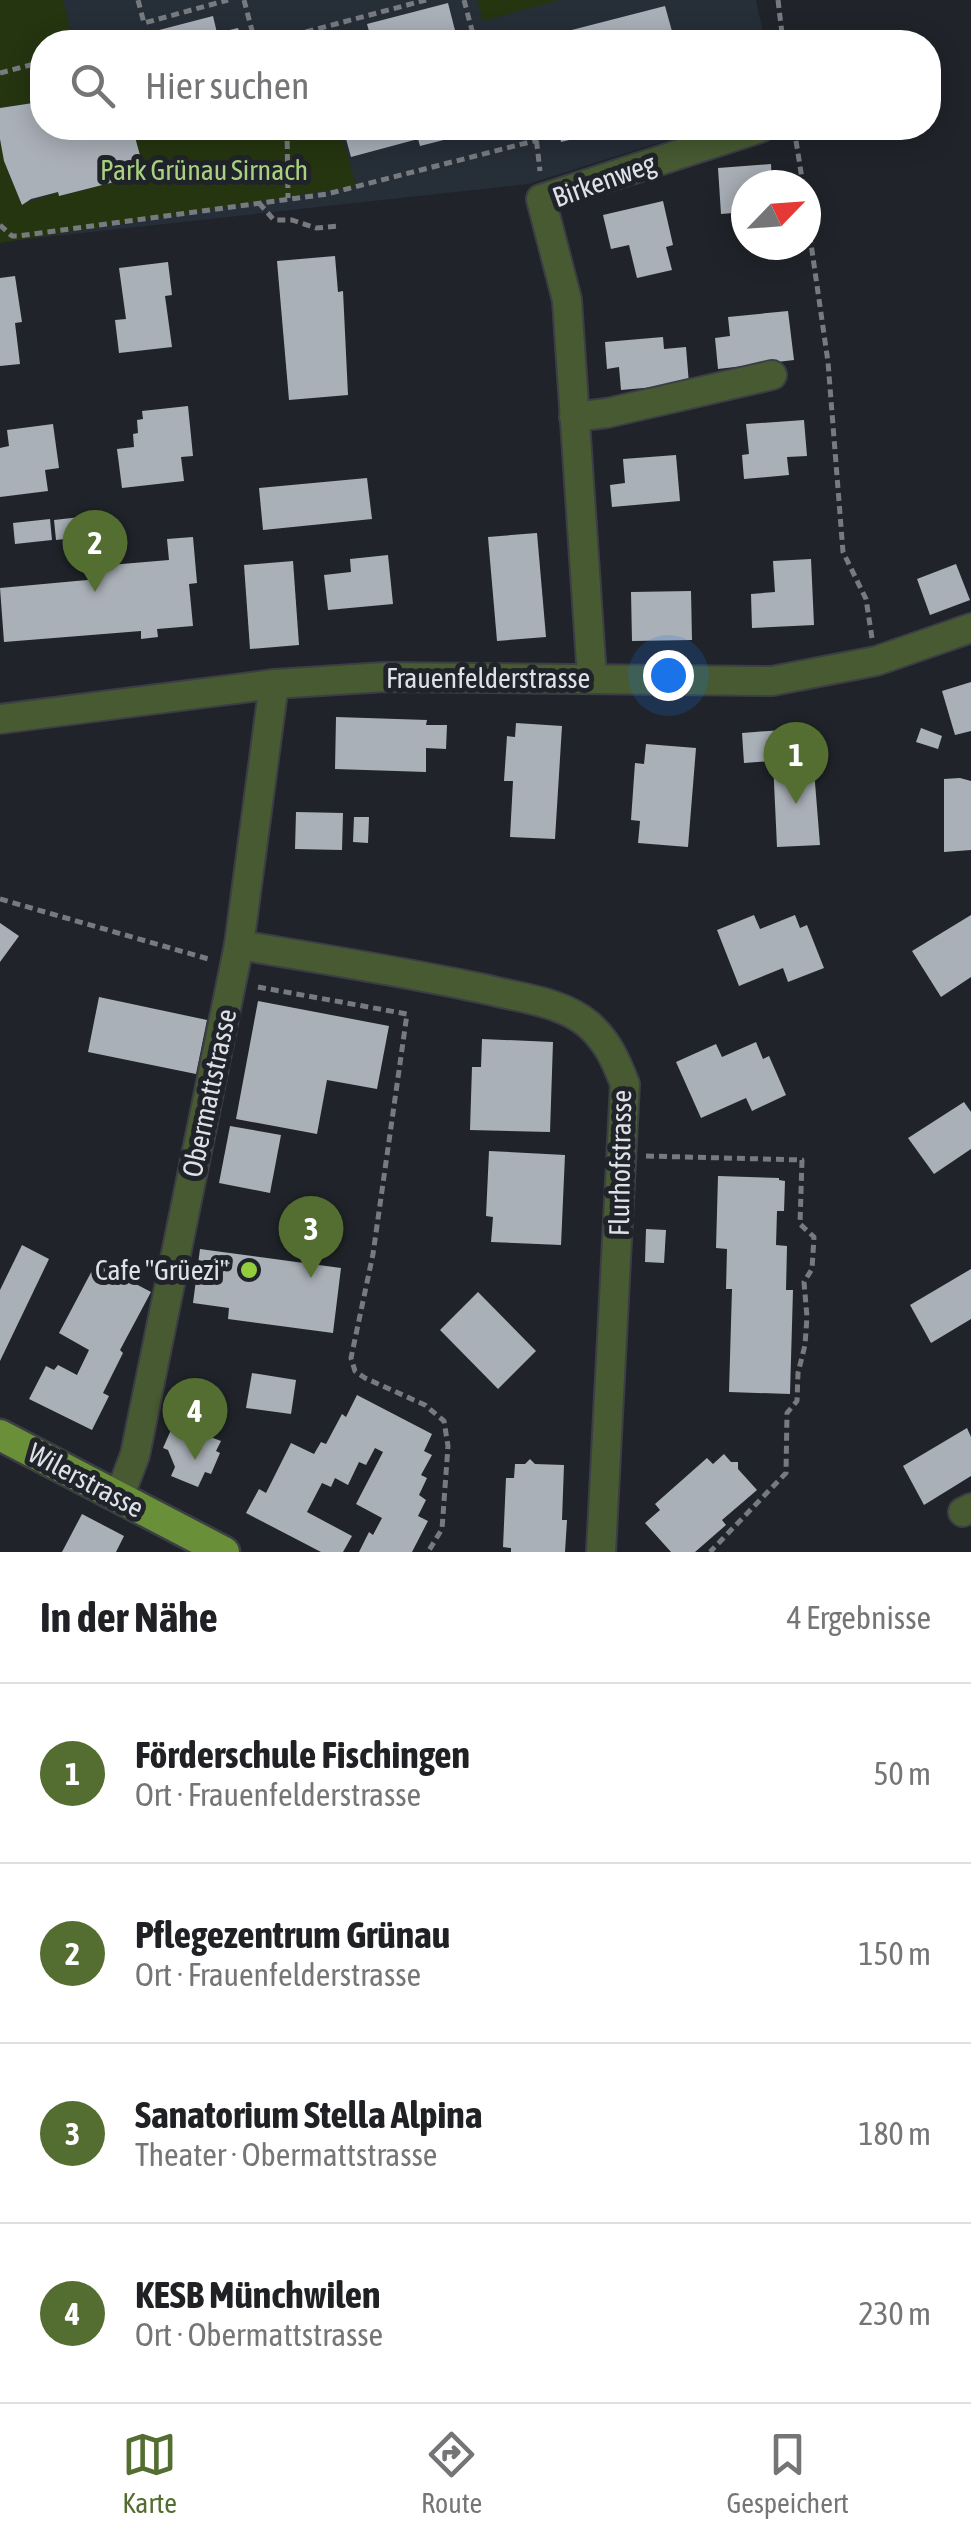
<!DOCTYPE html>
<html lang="de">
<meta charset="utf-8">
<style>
body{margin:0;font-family:"Asap Condensed",sans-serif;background:#f6f6f6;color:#202124}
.compass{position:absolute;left:731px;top:170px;width:90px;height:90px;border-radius:50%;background:#fff;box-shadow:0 5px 25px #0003;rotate:65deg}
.you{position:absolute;left:668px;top:675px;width:35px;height:35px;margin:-25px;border:8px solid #fff;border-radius:50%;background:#1a73e8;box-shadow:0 0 0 15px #1a73e833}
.badge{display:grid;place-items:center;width:65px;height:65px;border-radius:50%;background:#536e30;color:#fff;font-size:32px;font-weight:700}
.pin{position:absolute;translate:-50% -82px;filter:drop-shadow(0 2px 5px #0008)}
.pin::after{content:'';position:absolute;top:52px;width:35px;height:30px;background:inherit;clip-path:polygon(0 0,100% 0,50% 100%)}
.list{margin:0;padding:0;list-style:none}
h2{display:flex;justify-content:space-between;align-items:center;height:130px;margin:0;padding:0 40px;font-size:42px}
h2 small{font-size:32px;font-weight:400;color:#757577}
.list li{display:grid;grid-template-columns:65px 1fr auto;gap:30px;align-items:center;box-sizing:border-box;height:180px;padding:0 40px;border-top:2px solid #e0e0e0}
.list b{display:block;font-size:38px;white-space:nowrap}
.list p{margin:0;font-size:32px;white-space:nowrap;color:#757577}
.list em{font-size:32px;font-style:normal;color:#757577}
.icon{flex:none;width:55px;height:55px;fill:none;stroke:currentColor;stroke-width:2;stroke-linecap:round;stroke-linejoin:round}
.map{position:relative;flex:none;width:971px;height:1552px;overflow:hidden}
.search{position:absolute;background:#fff;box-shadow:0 5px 25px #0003;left:30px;right:30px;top:30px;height:110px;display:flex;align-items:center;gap:25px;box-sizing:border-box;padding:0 35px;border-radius:40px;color:#757577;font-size:38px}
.sheet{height:850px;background:#fff}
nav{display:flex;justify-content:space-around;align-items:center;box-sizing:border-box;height:140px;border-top:2px solid #e0e0e0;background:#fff;font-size:28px;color:#757577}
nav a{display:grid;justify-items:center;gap:5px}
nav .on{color:#536e30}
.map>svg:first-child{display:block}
</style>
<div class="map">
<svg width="971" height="1552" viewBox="0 0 971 1552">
<rect width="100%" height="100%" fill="#20242a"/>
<path fill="#262e38" d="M0 0H756L765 42H42V128H706L528 184 0 242Z"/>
<g fill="#253510">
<path d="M0 0H63L74 42H42V95L32 97 33 103 0 108Z"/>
<path d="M477 0H559L483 21Z"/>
<path d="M207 128H340L356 186 0 243V140L9 174 22 204 58 192 60 196 121 180V176L144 170 135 137 160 131 163 139Z"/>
</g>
<g fill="#aab0b8">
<path d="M448 3 458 42H372L367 24Z"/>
<path d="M665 6 675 42H563L560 33Z"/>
<path d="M213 16 217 33 238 28 242 42H138L136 36Z"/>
<path d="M42 95V128L202 129 162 139 160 131 135 137 144 170 121 176 122 180 59 196 58 192 31 199 22 205 4 161 0 139V108L33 103 32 98Z"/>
<path d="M343 128H486L487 129 420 146 418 139 351 157Z"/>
<path d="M558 128H613V129L561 142Z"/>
<path d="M771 164 772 185H746V212L721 214 718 168Z"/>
<path d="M663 201 673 245 666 247 672 270 637 278 629 245 611 249 603 215Z"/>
<path d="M335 256 338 292 343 291 348 395 289 400 277 261Z"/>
<path d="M168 262 172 295 165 296 172 347 119 353 115 320 126 319 119 268Z"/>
<path d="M15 276 22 322 15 323 20 364 0 366V278Z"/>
<path d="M788 311 794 360 718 369 715 338 730 336 728 317Z"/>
<path d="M663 337 664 349 686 347 689 384 621 390 619 367 607 369 605 342Z"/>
<path d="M188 406 193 456 181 457 184 481 122 488 117 449 134 447 133 434 138 433 137 420 143 419 142 411Z"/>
<path d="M804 420 807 456 787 457 789 475 744 479 742 455 749 454 746 424Z"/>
<path d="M53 424 59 468 45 470 48 491 0 497V448L9 446 7 430Z"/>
<path d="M676 455 680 501 612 507 610 485 625 483 623 459Z"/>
<path d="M367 478 372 519 263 530 259 488Z"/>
<path d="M98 515 101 535 56 540 54 520Z"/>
<path d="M50 519 52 540 15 544 13 523Z"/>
<path d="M537 533 546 637 497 641 488 537Z"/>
<path d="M193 537 197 583 189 584 193 626 157 629 158 637 141 639V631L4 642 0 588 98 579V566L169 560 167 539Z"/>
<path d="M388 555 393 604 328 610 324 575 351 572 350 559Z"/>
<path d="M811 559 814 625 752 628 751 594 775 592 773 561Z"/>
<path d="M293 561 299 645 250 649 244 565Z"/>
<path d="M956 564 970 600 930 615 917 579Z"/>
<path d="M691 591 692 640 632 641 631 592Z"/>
<path d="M971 682V731L955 735 942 691Z"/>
<path d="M336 717 427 720 426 725H447L446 749 426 748V772L335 769Z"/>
<path d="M516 723 562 726 555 839 510 837 513 781H504L507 736 515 737Z"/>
<path d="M921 728 942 736 938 749 916 742Z"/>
<path d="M782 730 783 746 812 745 820 845 777 847 773 761 744 763 742 733Z"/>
<path d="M646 744 696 748 688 847 638 843 640 821 631 820 635 763 644 764Z"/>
<path d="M960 778 971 781V850L944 852V779Z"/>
<path d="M296 812 343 813 342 850 295 849Z"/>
<path d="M354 817H369L368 843 353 842Z"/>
<path d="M754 915 760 929 795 915 800 928 807 925 824 968 788 982 783 968 739 986 717 930Z"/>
<path d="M971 915V977L941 997 912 951Z"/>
<path d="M0 923 19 936 0 962Z"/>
<path d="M99 997 207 1020 196 1074 88 1052Z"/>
<path d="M258 1001 389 1026 377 1089 327 1080 317 1134 236 1119Z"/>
<path d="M482 1039 553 1042 550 1132 470 1130 472 1067H481Z"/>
<path d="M756 1042 763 1059 769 1056 786 1095 752 1111 746 1098 701 1118 676 1062 716 1044 722 1057Z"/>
<path d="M964 1102 971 1112V1149L934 1174 908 1138Z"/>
<path d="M230 1126 281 1135 270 1193 219 1183Z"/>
<path d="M489 1151 565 1155 561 1245 491 1242 493 1217 486 1216Z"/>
<path d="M718 1176 779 1178V1180L785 1181 784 1211H777L776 1245 787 1246 786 1290H793L790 1394 729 1392 732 1289H726L727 1249 716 1248Z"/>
<path d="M646 1229 666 1230 664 1263 645 1262Z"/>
<path d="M22 1245 49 1259 0 1361V1290Z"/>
<path d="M200 1249 341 1268 333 1333 228 1319 229 1308 193 1303Z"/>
<path d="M96 1263 151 1292 120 1350 123 1353 103 1393 109 1396 92 1430 29 1399 46 1366 54 1370 58 1365 77 1375 89 1350 59 1333Z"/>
<path d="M971 1269V1319L931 1343 910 1305Z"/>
<path d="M478 1292 536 1351 498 1389 440 1330Z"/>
<path d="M252 1373 296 1380 291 1414 246 1408Z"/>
<path d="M357 1395 432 1434 424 1451 432 1455 421 1475 427 1478 419 1495 426 1500 418 1516 428 1521 412 1552H359L369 1532 373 1535 382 1518 356 1504 383 1452 375 1448 366 1465 359 1462 348 1485 335 1478 331 1487 322 1483 307 1512 352 1536 343 1552H321L246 1513 259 1489 266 1493 291 1443 314 1454 321 1442 326 1444 342 1414 346 1417Z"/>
<path d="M174 1423 221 1441 216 1451 220 1453 211 1474 205 1472 198 1487 171 1476 175 1467 168 1450 163 1448Z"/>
<path d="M967 1428 971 1437V1476L924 1505 903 1466Z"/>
<path d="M724 1454 731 1462H738V1469L757 1490 722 1520 726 1525 695 1552H671L645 1523 660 1510 655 1504 707 1458 713 1464Z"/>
<path d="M530 1459 535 1464 564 1465 562 1520H567L565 1552H511V1548L503 1547 506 1478H514L515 1464H525Z"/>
<path d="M82 1514 124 1536 116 1552H62Z"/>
</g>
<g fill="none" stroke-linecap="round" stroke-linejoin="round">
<defs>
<g id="minor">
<path d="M574 417 607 413 772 375"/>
<path d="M592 678 567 300 541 199 760 128"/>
<path d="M0 719 274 684 385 677 772 681 876 661 971 628"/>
<path d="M239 945C322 959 406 972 489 990 521 998 563 1002 589 1025 608 1042 616 1061 625 1084L601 1552"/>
<path d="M119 1497 135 1455 239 945 274 684"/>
<path d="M963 1512 971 1508"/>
</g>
<path id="major" d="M0 1435 224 1552"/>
</defs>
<use href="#minor" stroke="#3b3e44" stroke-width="32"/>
<use href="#major" stroke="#3b3e44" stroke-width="35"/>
<g stroke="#777b80" stroke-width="5" stroke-dasharray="8 5" stroke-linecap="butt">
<path d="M138 0 144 23 228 0"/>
<path d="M244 0 255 42"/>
<path d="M464 0 475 42"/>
<path d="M778 0 783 42"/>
<path d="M268 42 426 0"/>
<path d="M0 73 42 62"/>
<path d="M287 128 288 198"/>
<path d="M535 128 540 171"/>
<path d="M794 128 803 185"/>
<path d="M259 203 274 220H292L316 228 340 226"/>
<path d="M806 209 828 362 843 552 866 599 872 638"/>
<path d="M0 225 12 236H18L327 194 538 140"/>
<path d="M0 899 212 960"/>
<path d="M258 987 407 1014 373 1254 351 1358 355 1371 365 1378 425 1405 444 1421 448 1446 442 1529 428 1552"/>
<path d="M646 1156 802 1160 800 1224 814 1237 812 1269 804 1282 807 1317 805 1345 798 1373 797 1401 787 1413 786 1473 710 1552"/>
</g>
<use href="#minor" stroke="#475a32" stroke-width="28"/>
<use href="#major" stroke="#698f38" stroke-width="30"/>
</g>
<circle fill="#92cd3f" stroke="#20242a" stroke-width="4" cx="249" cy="1270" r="10"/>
<g text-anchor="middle" stroke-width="10" stroke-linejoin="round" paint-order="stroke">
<g font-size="28" fill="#aad17f" stroke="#20242a">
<text x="204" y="180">Park Grünau Sirnach</text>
</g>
<g font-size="28" fill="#dee1e5" stroke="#20242a">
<text transform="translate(604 180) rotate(-20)" y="10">Birkenweg</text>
<text x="488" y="688">Frauenfelderstrasse</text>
<text transform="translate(209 1093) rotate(-78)" y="10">Obermattstrasse</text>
<text transform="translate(620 1163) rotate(-89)" y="10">Flurhofstrasse</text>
<text transform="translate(86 1480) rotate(28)" y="10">Wilerstrasse</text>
</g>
<g font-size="28" fill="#dee1e5" stroke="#20242a" text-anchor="end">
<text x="229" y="1280">Cafe "Grüezi"</text>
</g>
</g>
</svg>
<svg class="compass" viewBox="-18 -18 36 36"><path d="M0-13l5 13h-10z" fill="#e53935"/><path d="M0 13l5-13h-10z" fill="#757577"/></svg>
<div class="you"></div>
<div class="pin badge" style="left:796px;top:804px">1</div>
<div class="pin badge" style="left:95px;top:592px">2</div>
<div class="pin badge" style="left:311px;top:1278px">3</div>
<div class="pin badge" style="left:195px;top:1460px">4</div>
<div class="search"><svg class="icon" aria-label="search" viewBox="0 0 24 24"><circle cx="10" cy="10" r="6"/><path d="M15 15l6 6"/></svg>Hier suchen</div>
</div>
<section class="sheet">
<h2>In der Nähe<small>4 Ergebnisse</small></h2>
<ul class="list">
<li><span class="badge">1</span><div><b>Förderschule Fischingen</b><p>Ort · Frauenfelderstrasse</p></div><em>50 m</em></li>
<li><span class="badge">2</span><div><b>Pflegezentrum Grünau</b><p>Ort · Frauenfelderstrasse</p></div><em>150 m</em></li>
<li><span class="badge">3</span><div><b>Sanatorium Stella Alpina</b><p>Theater · Obermattstrasse</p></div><em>180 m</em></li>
<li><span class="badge">4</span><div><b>KESB Münchwilen</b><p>Ort · Obermattstrasse</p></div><em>230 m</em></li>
</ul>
</section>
<nav>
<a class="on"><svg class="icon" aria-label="map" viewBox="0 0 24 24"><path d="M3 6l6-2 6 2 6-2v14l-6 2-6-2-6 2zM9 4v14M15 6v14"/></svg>Karte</a>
<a><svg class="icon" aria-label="directions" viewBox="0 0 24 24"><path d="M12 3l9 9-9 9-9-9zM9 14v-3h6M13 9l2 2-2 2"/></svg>Route</a>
<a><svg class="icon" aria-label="saved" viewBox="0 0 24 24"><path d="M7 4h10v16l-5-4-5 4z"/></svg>Gespeichert</a>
</nav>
